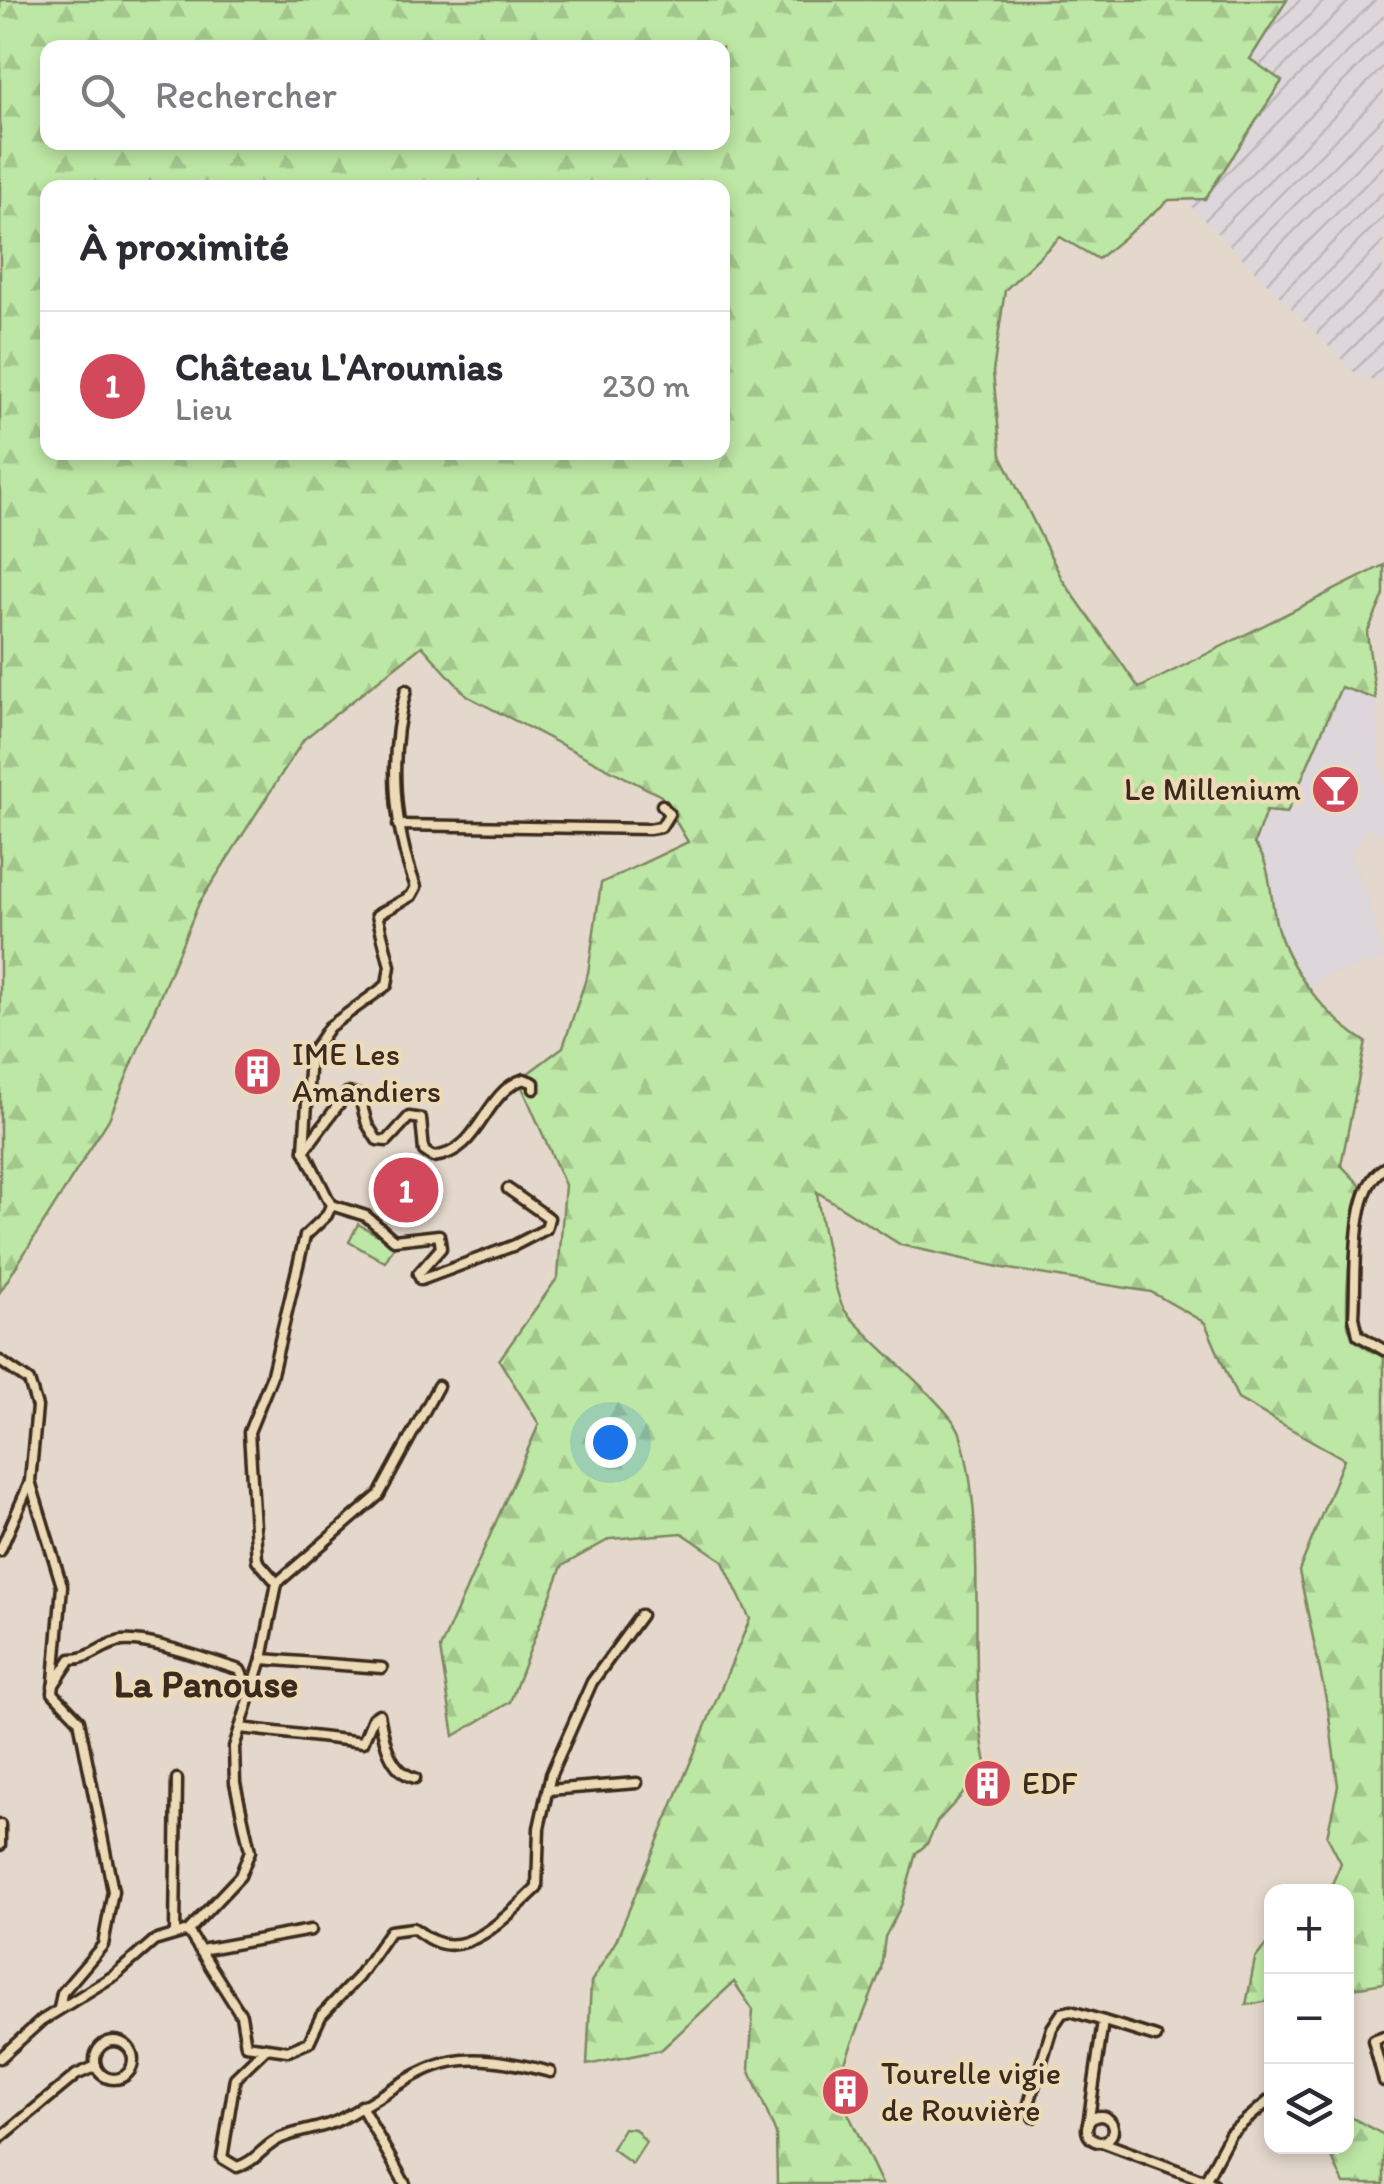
<!DOCTYPE html>
<html lang="fr">
<meta charset="utf-8">
<style>
body{margin:0;font-family:Itim,sans-serif;background:#f2f2f3;color:#2b2b33}
.controls{position:absolute;right:30px;bottom:30px;display:grid;overflow:hidden;border-radius:20px;box-shadow:0 5px 15px #0003}
.controls button{width:90px;height:90px;display:grid;place-items:center;padding:0;border:0;border-bottom:2px solid #e1e1e2;background:#fff;color:#2b2b33;font:50px sans-serif}
.you{position:absolute;left:610px;top:1442px;width:35px;height:35px;margin:-25px;border:8px solid #fff;border-radius:50%;background:#1a73e8;box-shadow:0 0 0 15px #1a73e833}
.badge{display:grid;place-items:center;width:65px;height:65px;border-radius:50%;background:#d1495b;color:#fff;font-size:32px;font-weight:700}
.pin{position:absolute;translate:-50% -50%;border:5px solid #fff;box-shadow:0 2px 10px #0006}
.list{margin:0;padding:0;list-style:none}
h2{display:flex;justify-content:space-between;align-items:center;height:130px;margin:0;padding:0 40px;font-size:42px}
h2 small{font-size:32px;font-weight:400;color:#7c7c81}
.list li{display:grid;grid-template-columns:65px 1fr auto;gap:30px;align-items:center;box-sizing:border-box;height:150px;padding:0 40px;border-top:2px solid #e1e1e2}
.list b{display:block;font-size:38px;white-space:nowrap}
.list p{margin:0;font-size:32px;white-space:nowrap;color:#7c7c81}
.list em{font-size:32px;font-style:normal;color:#7c7c81}
.icon{flex:none;width:55px;height:55px;fill:none;stroke:currentColor;stroke-width:2;stroke-linecap:round;stroke-linejoin:round}
.map{position:relative;flex:none;width:1384px;height:2184px;overflow:hidden}
.search{position:absolute;background:#fff;box-shadow:0 5px 15px #0003;left:40px;top:40px;width:690px;height:110px;display:flex;align-items:center;gap:25px;box-sizing:border-box;padding:0 35px;border-radius:20px;color:#7c7c81;font-size:38px}
.panel{position:absolute;background:#fff;box-shadow:0 5px 15px #0003;left:40px;top:180px;width:690px;height:280px;border-radius:20px}
.map>svg:first-child{display:block}
</style>
<div class="map">
<svg width="1384" height="2184" viewBox="0 0 1384 2184">
<defs>
<pattern id="industrial-furrows" width="10" height="10" patternUnits="userSpaceOnUse" patternTransform="scale(2.5)"><rect width="10" height="10" fill="#ddd6da"/><path d="M-1 1l2-2M0 10L10 0M9 11l2-2" fill="none" stroke="#bfb8bb"/></pattern>
<pattern id="forest-firs" width="22" height="20" patternUnits="userSpaceOnUse" patternTransform="scale(2.5)"><rect width="22" height="20" fill="#bde7a4"/><path d="M5 1l3.5 6h-7zM16 11l3.5 6h-7z" fill="#a3c68d"/></pattern>
</defs>
<rect width="100%" height="100%" fill="#e4d8cc"/>
<filter id="ink" filterUnits="userSpaceOnUse"><feTurbulence type="fractalNoise" baseFrequency=".01" numOctaves="2"/><feDisplacementMap in="SourceGraphic" scale="20" xChannelSelector="R" yChannelSelector="G"/><feConvolveMatrix kernelMatrix="1 2 1 2 8 2 1 2 1" color-interpolation-filters="sRGB"/></filter>
<g filter="url(#ink)">
<path fill="#ddd6da" d="M1341 687 1376 699 1380 769 1384 770V835L1368 828 1350 856 1366 890 1384 959 1320 978 1310 990 1279 934 1265 868 1254 844 1266 811 1287 812Z"/>
<path fill="url(#industrial-furrows)" d="M1287 0H1384L1383 383 1358 376 1184 199 1205 198 1281 80 1250 59Z"/>
<g fill="#bde7a4" stroke="#7c8861" stroke-width="2.5">
<path d="M358 1224 395 1245 385 1262 349 1242Z"/>
<path d="M624 2128 635 2129 646 2142 632 2164 612 2149Z"/>
</g>
<g fill="url(#forest-firs)" stroke="#7c8861" stroke-width="2.5" fill-rule="evenodd">
<path d="M0 0H1287L1250 59 1282 81 1205 199 1169 200 1098 259 1060 237 1005 290 993 372 1001 455 1062 579 1139 688 1384 565V595L1367 633 1376 699 1341 687 1287 813 1266 811 1254 844C1274 864 1269 907 1279 933 1294 977 1328 1018 1366 1042L1341 1165 1361 1186C1353 1204 1343 1310 1349 1328 1354 1345 1369 1350 1384 1357V1983L1347 1989 1346 1892 1329 1891 1341 1863 1327 1836 1338 1786 1328 1709 1299 1571 1344 1459 1238 1399 1205 1323 1151 1292 1003 1268 901 1245 817 1192C819 1212 835 1298 845 1311 866 1338 953 1409 960 1433 991 1540 964 1663 987 1768L937 1822 927 1844 916 1853 902 1904 885 1937 881 1970 844 2064 846 2109 882 2184H777L776 2134 749 2069 753 2010 734 1982 661 2050 587 2065 591 1982 616 1941 750 1619 722 1560 682 1533 610 1539 562 1566 510 1702 454 1736 440 1649 539 1424 499 1360 558 1277 565 1185 519 1080 563 1047 588 973 601 883 688 842 661 796 467 696 422 646 304 739 199 903 109 1119 0 1292ZM48 48H722V142H48ZM48 188H722V452H48Z"/>
<path d="M1271 1938V2001L1246 2005 1255 1959Z"/>
<path d="M1347 2115 1384 2135V2184H1344L1327 2147 1346 2146Z"/>
</g>
<g fill="none" stroke-linecap="round" stroke-linejoin="round">
<defs>
<g id="minor">
<path d="M398 825 649 829 661 827 669 814 662 805"/>
<path d="M304 1151 347 1093 359 1095 367 1124 377 1140 387 1141 409 1117 421 1119 424 1151 433 1157C482 1152 482 1093 524 1079L534 1083V1089"/>
<path d="M1384 1168C1349 1189 1357 1279 1354 1317L1358 1335 1384 1350"/>
<path d="M331 1205 366 1216 394 1240 439 1235 441 1248 418 1274 421 1280 515 1245 546 1229 549 1218 508 1189"/>
<path d="M0 1361 29 1381 37 1407 30 1481 62 1586 53 1693 79 1720 113 1891 103 1945 62 1993 59 2009"/>
<path d="M0 1551 30 1482"/>
<path d="M277 1583 379 1495 438 1386"/>
<path d="M262 1659 382 1668"/>
<path d="M53 1686 71 1659C93 1659 101 1644 122 1641 152 1638 209 1661 240 1670L252 1696"/>
<path d="M240 1728 363 1742 373 1718 379 1714C383 1735 388 1771 415 1778"/>
<path d="M548 1790 637 1783"/>
<path d="M0 1825V1845"/>
<path d="M188 1931 241 2015 246 2045 288 2051 309 2042 321 2016 358 1977 390 1931 413 1928C420 1932 426 1938 434 1941 471 1958 512 1911 537 1888L539 1828 551 1774 592 1682 641 1615"/>
<path d="M175 1933 177 1779"/>
<path d="M201 1950 311 1930"/>
<path d="M1384 2036 1373 2040 1384 2081"/>
<circle cx="114" cy="2060" r="19"/>
<path d="M264 2050 235 2078 222 2158 237 2167C256 2162 264 2145 281 2138 300 2130 323 2129 341 2119 433 2067 439 2043 550 2072"/>
<path d="M0 2058 41 2021 115 1975 154 1941 188 1931 240 1876 250 1851 235 1783 234 1747 262 1659 277 1583 257 1560 249 1432 271 1378 305 1236 327 1215 331 1205 304 1150 310 1055 329 1027 387 985 390 966 377 915 411 896 416 887C393 827 388 754 406 690"/>
<path d="M361 2106 405 2184"/>
<circle cx="1100" cy="2129" r="13"/>
<path d="M1033 2117 1028 2107 1052 2028 1062 2013 1071 2011 1156 2037"/>
<path d="M1088 2125 1103 2021"/>
<path d="M0 2138 76 2075 96 2066"/>
<path d="M1102 2142 1214 2184"/>
<path d="M1205 2181 1230 2134 1272 2098"/>
</g>
</defs>
<use href="#minor" stroke="#3b2a1e" stroke-width="15"/>
<use href="#minor" stroke="#eddbb8" stroke-width="8"/>
</g>
</g>
<defs>
<symbol id="bar-disc" viewBox="-11 -11 22 22"><circle r="9.5" fill="#d1495b" stroke="#eddbb8"/><path d="M-6-5H6L.8 .8V4.5H3.5V6h-7V4.5H-.8V.8Z" fill="#fff"/></symbol>
<symbol id="building-disc" viewBox="-11 -11 22 22"><circle r="9.5" fill="#d1495b" stroke="#eddbb8"/><path d="M-4-6H4V6H1V3H-1V6H-4ZM-2.5-4.3h1.7v1.8h-1.7ZM.8-4.3h1.7v1.8H.8ZM-2.5-1h1.7V.8h-1.7ZM.8-1h1.7V.8H.8Z" fill="#fff"/></symbol>
</defs>
<g fill-rule="evenodd">
<use href="#bar-disc" x="1308" y="762" width="55" height="55"/>
<use href="#building-disc" x="230" y="1044" width="55" height="55"/>
<use href="#building-disc" x="960" y="1756" width="55" height="55"/>
<use href="#building-disc" x="818" y="2064" width="55" height="55"/>
</g>
<g text-anchor="middle" stroke-width="8" stroke-linejoin="round" paint-order="stroke">
<g font-size="32" fill="#3b2a1e" stroke="#eddbb8" text-anchor="start">
<text x="1301" y="800" text-anchor="end">Le Millenium</text>
<text x="292" y="1065">IME Les<tspan x="292" dy="37">Amandiers</tspan></text>
<text x="1022" y="1794">EDF</text>
<text x="881" y="2084">Tourelle vigie<tspan x="881" dy="37">de Rouvière</tspan></text>
</g>
<g font-size="38" font-weight="bold" fill="#3b2a1e" stroke="#eddbb8">
<text x="206" y="1697">La Panouse</text>
</g>
</g>
</svg>
<div class="controls">
<button>+</button>
<button>−</button>
<button><svg class="icon" aria-label="layers" viewBox="0 0 24 24"><path d="M12 4l9 5-9 5-9-5zM3 14l9 5 9-5"/></svg></button>
</div>
<div class="you"></div>
<div class="pin badge" style="left:406px;top:1190px">1</div>
<div class="search"><svg class="icon" aria-label="search" viewBox="0 0 24 24"><circle cx="10" cy="10" r="6"/><path d="M15 15l6 6"/></svg>Rechercher</div>
<section class="panel">
<h2>À proximité<small></small></h2>
<ul class="list">
<li><span class="badge">1</span><div><b>Château L'Aroumias</b><p>Lieu</p></div><em>230 m</em></li>
</ul>
</section>
</div>
